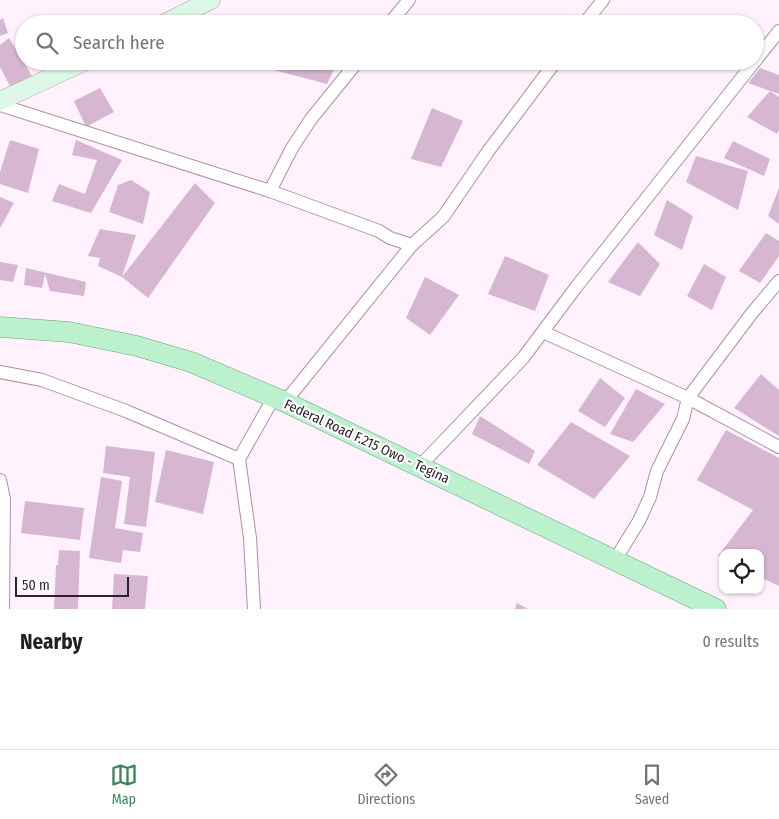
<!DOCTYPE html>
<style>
body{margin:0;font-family:"Fira Sans Condensed",sans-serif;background:#f2f2f2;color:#202124}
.controls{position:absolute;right:15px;bottom:15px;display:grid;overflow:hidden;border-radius:10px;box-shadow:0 1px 4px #0004}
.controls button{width:45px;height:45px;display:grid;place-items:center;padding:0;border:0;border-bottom:1px solid #e0e0e0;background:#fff;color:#202124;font:25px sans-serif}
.scale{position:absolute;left:15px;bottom:12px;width:114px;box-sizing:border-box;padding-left:5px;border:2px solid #2d222c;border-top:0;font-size:14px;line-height:18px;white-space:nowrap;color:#2d222c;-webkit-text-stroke:4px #fff;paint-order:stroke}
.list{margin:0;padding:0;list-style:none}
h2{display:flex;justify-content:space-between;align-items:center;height:65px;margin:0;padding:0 20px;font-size:21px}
h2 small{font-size:16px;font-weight:400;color:#757577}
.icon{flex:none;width:28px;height:28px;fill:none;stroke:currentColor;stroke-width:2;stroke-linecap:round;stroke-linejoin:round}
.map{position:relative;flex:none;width:779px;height:609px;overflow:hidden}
.search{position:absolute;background:#fff;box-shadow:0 1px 4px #0004;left:15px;right:15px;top:15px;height:55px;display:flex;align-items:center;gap:12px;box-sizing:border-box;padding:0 18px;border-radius:28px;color:#757577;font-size:19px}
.sheet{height:140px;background:#fff}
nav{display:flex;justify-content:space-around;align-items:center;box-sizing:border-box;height:70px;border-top:1px solid #e0e0e0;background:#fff;font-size:14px;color:#757577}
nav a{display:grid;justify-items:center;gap:2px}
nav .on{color:#368657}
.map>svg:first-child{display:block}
</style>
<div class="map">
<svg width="779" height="609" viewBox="0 0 779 609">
<rect width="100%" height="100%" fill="#fff2fd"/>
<g fill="#d7b6d2">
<path d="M3 18 8 33 0 36V20Z"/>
<path d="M9 38 32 76 11 88 0 67V45Z"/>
<path d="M277 61H338L327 84 274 70Z"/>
<path d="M760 68 779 75V94L748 83Z"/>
<path d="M100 88 114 112 86 127 74 101Z"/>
<path d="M770 91 779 97V130L777 134 747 117Z"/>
<path d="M432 108 463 121 441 167 411 159Z"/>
<path d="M10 140 39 149 28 193 0 184V172Z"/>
<path d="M76 140 122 160 91 213 52 201 59 184 85 194 97 160 72 155Z"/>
<path d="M733 141 770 159 764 176 724 158Z"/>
<path d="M696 156 748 171 738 210 686 182Z"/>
<path d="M131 180 150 192 143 224 109 212 118 185Z"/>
<path d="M195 183 215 203 148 298 122 277 98 266 100 258 88 256 100 229 136 235 122 277Z"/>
<path d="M779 188V224L768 216Z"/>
<path d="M0 197 14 203 0 228Z"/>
<path d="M667 200 693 216 682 250 654 235Z"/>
<path d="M766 233 779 241V256L760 283 739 271Z"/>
<path d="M638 242 660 264 640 296 608 282Z"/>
<path d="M505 256 549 275 535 311 488 294Z"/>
<path d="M0 262 18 265 13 282 0 280Z"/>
<path d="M704 264 726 277 712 310 687 296Z"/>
<path d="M26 268 86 282 84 296 50 291 45 274 42 288 24 285Z"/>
<path d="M425 277 459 295 430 335 406 318Z"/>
<path d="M761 374 779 390V436L734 408Z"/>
<path d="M600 378 625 398 605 427 578 411Z"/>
<path d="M636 389 665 404 633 442 610 434Z"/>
<path d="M480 416 535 451 529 464 472 434Z"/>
<path d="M571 422 630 456 594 499 537 465Z"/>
<path d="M726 430 779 458V586L760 577V553H723V558L718 556 753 510 697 480Z"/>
<path d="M106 446 155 452 146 527 124 524 130 477 103 473Z"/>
<path d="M166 450 214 462 203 514 155 502Z"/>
<path d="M101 477 122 481 115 528 143 533 140 552 123 550 121 563 89 558Z"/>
<path d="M25 501 84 508 80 540 21 533Z"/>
<path d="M59 550 80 551 78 609H54L56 565H58Z"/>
<path d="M114 574 148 576 145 609H112Z"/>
<path d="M517 603 528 609H515Z"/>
</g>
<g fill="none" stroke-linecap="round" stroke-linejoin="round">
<defs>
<g id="minor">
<path d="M389 24 409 0"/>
<path d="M584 24 603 0"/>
<path d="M358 61 311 119 292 148 270 191 379 231 390 238 412 245"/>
<path d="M755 61 779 31"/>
<path d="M0 105 270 191"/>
<path d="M543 332 688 398 779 447"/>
<path d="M0 372 42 380 126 411 239 459 274 397"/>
<path d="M285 402 412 245 443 217 489 150 556 61"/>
<path d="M239 459 250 538 254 609"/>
<path d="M420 466 523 358 577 286 755 61"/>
<path d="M0 480 4 499 3 609"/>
<path d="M615 560 639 521 650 497 657 471 683 419 688 398 752 313 779 281"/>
</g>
<g id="secondary">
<path d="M163 24 211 0"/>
<path d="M0 101 86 61"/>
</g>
<path id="primary" d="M0 327 69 332 137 346 191 362 285 402 716 609"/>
</defs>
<use href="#minor" stroke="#ad90a9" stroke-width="14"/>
<use href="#secondary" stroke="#ad90a9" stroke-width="19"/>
<use href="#primary" stroke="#6ba27f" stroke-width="21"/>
<use href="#minor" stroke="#fff" stroke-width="12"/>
<use href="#secondary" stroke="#ddf8e6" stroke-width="18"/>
<use href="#primary" stroke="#bbf1cd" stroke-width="20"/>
</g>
<g text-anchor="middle" stroke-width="4.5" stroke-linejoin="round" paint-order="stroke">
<g font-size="14" fill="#2d222c" stroke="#fff">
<text transform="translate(367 441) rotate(25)" y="5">Federal Road F.215 Owo - Tegina</text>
</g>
</g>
</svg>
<div class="controls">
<button><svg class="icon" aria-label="locate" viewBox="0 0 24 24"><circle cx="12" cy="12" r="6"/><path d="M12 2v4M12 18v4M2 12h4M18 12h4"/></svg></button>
</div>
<div class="scale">50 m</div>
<div class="search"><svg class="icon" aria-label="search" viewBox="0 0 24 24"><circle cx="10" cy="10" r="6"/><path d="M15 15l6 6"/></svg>Search here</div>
</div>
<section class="sheet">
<h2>Nearby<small>0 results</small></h2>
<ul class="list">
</ul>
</section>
<nav>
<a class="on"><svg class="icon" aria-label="map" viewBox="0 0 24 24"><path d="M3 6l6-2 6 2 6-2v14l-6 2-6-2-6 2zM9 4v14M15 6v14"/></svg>Map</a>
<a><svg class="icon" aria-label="directions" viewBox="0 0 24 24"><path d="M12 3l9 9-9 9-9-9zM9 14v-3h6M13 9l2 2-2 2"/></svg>Directions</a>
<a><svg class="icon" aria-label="saved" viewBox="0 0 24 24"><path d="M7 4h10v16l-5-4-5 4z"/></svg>Saved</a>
</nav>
